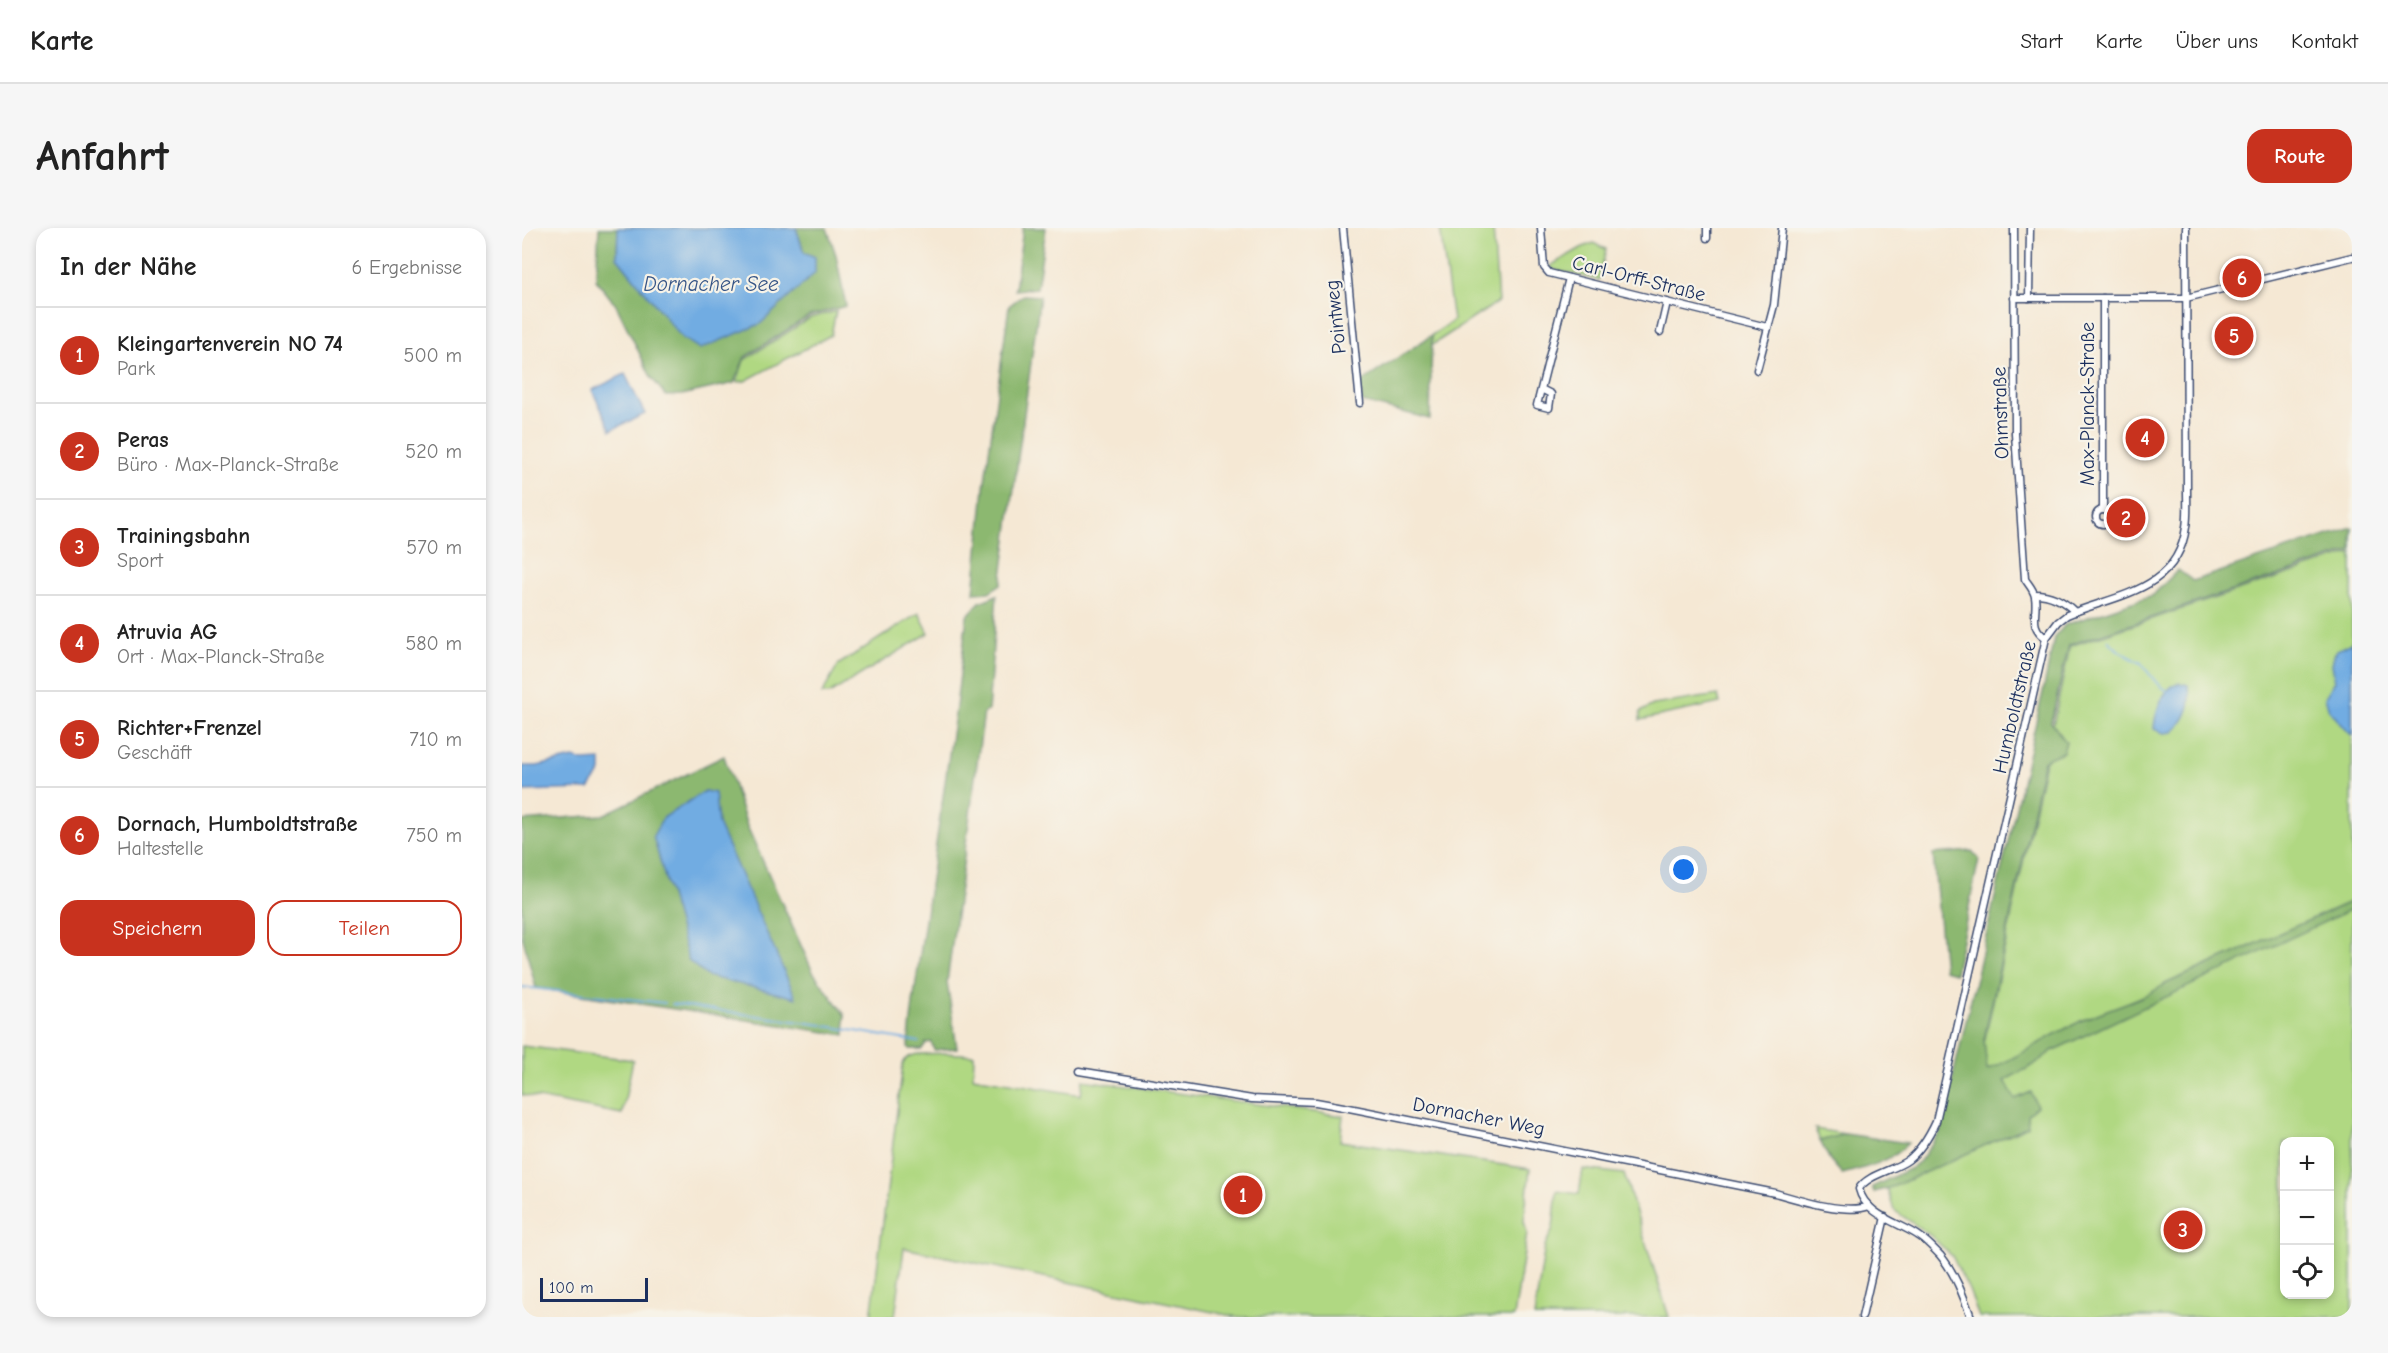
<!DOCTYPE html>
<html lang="de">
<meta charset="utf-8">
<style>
body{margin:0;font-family:"Comic Neue",sans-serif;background:#f6f6f6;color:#222}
.controls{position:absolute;right:18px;bottom:18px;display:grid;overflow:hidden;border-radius:12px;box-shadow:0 3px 9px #0003}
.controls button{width:54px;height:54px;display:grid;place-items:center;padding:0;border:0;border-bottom:2px solid #e0e0e0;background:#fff;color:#222;font:30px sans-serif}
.scale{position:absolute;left:18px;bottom:15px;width:108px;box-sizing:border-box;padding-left:6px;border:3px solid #1b2f5e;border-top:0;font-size:16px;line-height:21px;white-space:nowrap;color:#1b2f5e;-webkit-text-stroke:4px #f7f3e8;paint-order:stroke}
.you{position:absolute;left:1162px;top:642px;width:21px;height:21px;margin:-15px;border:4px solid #fff;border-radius:50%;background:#1a73e8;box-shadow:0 0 0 9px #1a73e833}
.badge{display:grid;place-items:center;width:39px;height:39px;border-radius:50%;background:#c8321e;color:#fff;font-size:20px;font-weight:700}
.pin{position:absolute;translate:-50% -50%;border:3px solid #fff;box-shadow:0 2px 6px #0006}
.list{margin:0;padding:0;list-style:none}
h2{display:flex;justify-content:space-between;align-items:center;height:78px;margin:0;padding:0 24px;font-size:26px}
h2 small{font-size:20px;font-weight:400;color:#767676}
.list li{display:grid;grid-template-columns:39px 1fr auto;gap:18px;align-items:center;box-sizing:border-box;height:96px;padding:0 24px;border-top:2px solid #e0e0e0}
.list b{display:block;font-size:22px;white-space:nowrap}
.list p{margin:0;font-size:20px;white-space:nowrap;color:#767676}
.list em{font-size:20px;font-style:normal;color:#767676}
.actions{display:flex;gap:12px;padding:18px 24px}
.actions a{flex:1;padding:14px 0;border:2px solid #c8321e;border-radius:18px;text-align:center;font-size:21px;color:#c8321e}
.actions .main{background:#c8321e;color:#fff}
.icon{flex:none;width:33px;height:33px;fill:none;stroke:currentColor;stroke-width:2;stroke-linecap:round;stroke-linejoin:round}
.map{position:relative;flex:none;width:1830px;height:1089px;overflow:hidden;border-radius:18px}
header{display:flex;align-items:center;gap:36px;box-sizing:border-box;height:84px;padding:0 30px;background:#fff;border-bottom:2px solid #e0e0e0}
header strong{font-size:28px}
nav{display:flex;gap:33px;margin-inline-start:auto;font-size:21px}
.intro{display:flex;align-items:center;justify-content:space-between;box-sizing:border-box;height:144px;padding:0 36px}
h1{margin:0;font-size:42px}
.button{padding:15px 27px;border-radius:18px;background:#c8321e;color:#fff;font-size:21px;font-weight:700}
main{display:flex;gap:36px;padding:0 36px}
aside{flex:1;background:#fff;border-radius:18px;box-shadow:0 3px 9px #0003}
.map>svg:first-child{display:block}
</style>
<header>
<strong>Karte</strong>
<nav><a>Start</a><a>Karte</a><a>Über uns</a><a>Kontakt</a></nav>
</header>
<div class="intro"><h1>Anfahrt</h1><a class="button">Route</a></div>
<main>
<aside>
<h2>In der Nähe<small>6 Ergebnisse</small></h2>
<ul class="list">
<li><span class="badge">1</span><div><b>Kleingartenverein NO 74</b><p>Park</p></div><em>500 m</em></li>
<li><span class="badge">2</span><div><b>Peras</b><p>Büro · Max-Planck-Straße</p></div><em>520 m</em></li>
<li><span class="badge">3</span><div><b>Trainingsbahn</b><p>Sport</p></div><em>570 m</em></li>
<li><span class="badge">4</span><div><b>Atruvia AG</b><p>Ort · Max-Planck-Straße</p></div><em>580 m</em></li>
<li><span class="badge">5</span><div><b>Richter+Frenzel</b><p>Geschäft</p></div><em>710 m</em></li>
<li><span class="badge">6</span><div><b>Dornach, Humboldtstraße</b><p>Haltestelle</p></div><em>750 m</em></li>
</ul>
<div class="actions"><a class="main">Speichern</a><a>Teilen</a></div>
</aside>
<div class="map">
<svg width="1830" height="1089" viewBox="0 0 1830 1089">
<rect width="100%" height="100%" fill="#f7f3e8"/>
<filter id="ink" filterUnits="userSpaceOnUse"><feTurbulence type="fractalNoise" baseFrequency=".0167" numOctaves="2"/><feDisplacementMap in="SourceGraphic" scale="12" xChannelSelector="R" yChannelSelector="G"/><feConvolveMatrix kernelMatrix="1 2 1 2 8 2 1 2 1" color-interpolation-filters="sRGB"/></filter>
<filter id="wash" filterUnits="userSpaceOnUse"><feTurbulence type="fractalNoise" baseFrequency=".008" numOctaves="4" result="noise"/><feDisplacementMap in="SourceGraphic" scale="24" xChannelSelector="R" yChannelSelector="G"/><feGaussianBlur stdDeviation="1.35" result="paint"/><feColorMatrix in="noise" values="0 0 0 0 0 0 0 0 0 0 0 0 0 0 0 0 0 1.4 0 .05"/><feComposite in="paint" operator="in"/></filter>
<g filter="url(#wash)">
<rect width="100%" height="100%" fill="#f5e8d4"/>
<g fill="#b0d882" stroke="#668470" stroke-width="1.5" fill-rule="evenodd">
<path d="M918 0H971L976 74 910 117V107L931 93Z"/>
<path d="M1071 15 1084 21 1077 52 1030 41 1028 38 1059 20Z"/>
<path d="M314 83 309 107 223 153 215 154 222 132 288 90Z"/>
<path d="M1830 325V1089H1457L1447 1062 1430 1028 1409 1008 1372 982 1364 957 1412 929 1448 880 1548 418ZM1762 914H1808V1066H1762Z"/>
<path d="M397 385 407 405 307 466H300L317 436Z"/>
<path d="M1196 467 1198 475 1118 492V484L1131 477Z"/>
<path d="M0 818 111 832 100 886 0 867Z"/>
<path d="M422 825 452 827 451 849 559 867 561 852 821 888 818 913 1008 941 1002 993 1005 1005 992 1089H715L382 1020 373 1089H349L381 836C386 822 408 827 422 825Z"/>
<path d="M1293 901 1323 906 1298 913Z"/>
<path d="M1061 941 1102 946 1147 1089H1012L1023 1018 1031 1000 1035 963 1057 966Z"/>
</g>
<g fill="#8cb870" stroke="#547467" stroke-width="1.5" fill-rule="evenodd">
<path d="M77 0H96L95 29 122 61 282 24 274 0H305L314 27 324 78 287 88 223 129 212 155 160 167 144 168 129 149 94 77 74 52Z"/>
<path d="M501 0H524L515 60 493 62Z"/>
<path d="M501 67 518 68 479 356 467 364 452 365 462 260 487 78Z"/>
<path d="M910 107 908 191 840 174 838 155Z"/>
<path d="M1830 299V323L1547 417 1529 494 1544 514 1541 524 1522 532 1462 812 1465 842C1496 830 1524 809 1555 795 1583 780 1617 774 1643 756L1830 673V681L1530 823 1510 838 1483 852 1493 871 1509 864 1515 878 1505 887 1506 898 1373 958 1352 964 1350 959 1389 940 1398 933 1418 904 1521 464 1532 410 1543 397 1631 367 1656 342 1671 353Z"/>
<path d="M475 367 466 483 462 484 425 754 435 820 412 822 409 814 404 815 400 821H388L386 819 391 775 434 479 445 388 458 374Z"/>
<path d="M202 528 225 598 291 744 323 787V807L14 760 0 707V593L81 587ZM192 565 196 596 131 608Z"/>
<path d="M1450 623 1457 631 1433 745 1422 742 1411 626Z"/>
<path d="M1323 906 1386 915C1369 934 1344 940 1320 946L1308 932 1298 913Z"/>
</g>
<g fill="#71ace2" stroke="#466ea0" stroke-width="1.5">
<path d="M96 0H274L282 24 293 29V45L238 96 178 121 160 110 95 29Z"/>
<path d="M103 146 123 186 89 202 70 162Z"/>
<path d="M1830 415V508L1807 482 1803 469 1813 453 1810 436 1812 427 1815 422Z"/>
<path d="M1657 455 1666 457C1672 474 1664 492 1651 504L1642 505 1632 501C1633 485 1640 460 1657 455Z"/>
<path d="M51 530 61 533 79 532V544L67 561 0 563V538H15Z"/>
<path d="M183 563 193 565 196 596 274 770 185 748 167 733 131 608 141 590Z"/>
</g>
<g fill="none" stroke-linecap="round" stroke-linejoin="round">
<g stroke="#71ace2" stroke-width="2">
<path d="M1586 412 1597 423 1619 435 1633 453 1645 463"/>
<path d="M0 759 143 775"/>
<path d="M150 776 301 797"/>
<path d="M304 798 397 814"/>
</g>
</g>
</g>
<g filter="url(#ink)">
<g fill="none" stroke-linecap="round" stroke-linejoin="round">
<defs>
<g id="street">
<path d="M821 0 838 175"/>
<path d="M1019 0 1022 39 1027 45 1245 99"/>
<path d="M1492 0 1493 206 1503 351C1506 356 1512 362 1513 369 1516 386 1506 398 1524 410"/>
<path d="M1185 10V0"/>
<path d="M1492 70H1664L1830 29"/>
<path d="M1507 70 1508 0"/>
<path d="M1581 70V282"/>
<path d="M1138 104 1145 74"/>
<path d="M1235 142 1252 77 1260 0"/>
<path d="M1019 161 1029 166 1027 180 1015 177 1047 50"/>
<circle cx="1581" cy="289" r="7"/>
<path d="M1513 366C1528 366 1542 373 1553 384"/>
<path d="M557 843 730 871 794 874 827 880 1253 965C1277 972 1325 987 1347 978"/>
<path d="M1340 1089 1363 989"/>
<path d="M1449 1089C1441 1067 1433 1045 1418 1027 1412 1021 1405 1013 1397 1008 1378 995 1343 987 1337 961 1344 947 1373 942 1386 932 1399 922 1407 908 1414 893L1524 410 1536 394 1545 387C1593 367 1656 363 1664 299 1666 287 1665 274 1665 262L1664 0"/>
</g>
</defs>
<use href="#street" stroke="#3c4b70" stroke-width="9"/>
<use href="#street" stroke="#fff" stroke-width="6"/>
</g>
</g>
<g text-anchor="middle" stroke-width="4.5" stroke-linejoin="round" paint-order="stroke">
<g font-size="20" fill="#1b2f5e" stroke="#f7f3e8">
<text transform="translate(1117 50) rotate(14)" y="7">Carl-Orff-Straße</text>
<text transform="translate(813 89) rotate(-96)" y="7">Pointweg</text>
<text transform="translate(1565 176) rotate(-90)" y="7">Max-Planck-Straße</text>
<text transform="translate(1478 185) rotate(-92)" y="7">Ohmstraße</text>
<text transform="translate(1492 479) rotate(-77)" y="7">Humboldtstraße</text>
<text transform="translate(957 888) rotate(11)" y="7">Dornacher Weg</text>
</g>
<g font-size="21" font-style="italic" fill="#355486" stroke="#f7f3e8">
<text x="189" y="63">Dornacher See</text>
</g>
</g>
</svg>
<div class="controls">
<button>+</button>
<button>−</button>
<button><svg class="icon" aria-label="locate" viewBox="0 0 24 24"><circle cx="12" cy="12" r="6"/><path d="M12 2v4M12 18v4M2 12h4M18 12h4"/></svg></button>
</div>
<div class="scale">100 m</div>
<div class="you"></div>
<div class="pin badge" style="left:721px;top:967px">1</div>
<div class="pin badge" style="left:1604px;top:290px">2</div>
<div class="pin badge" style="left:1661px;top:1002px">3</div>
<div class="pin badge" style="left:1623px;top:210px">4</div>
<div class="pin badge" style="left:1712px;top:108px">5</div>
<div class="pin badge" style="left:1720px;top:50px">6</div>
</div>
</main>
